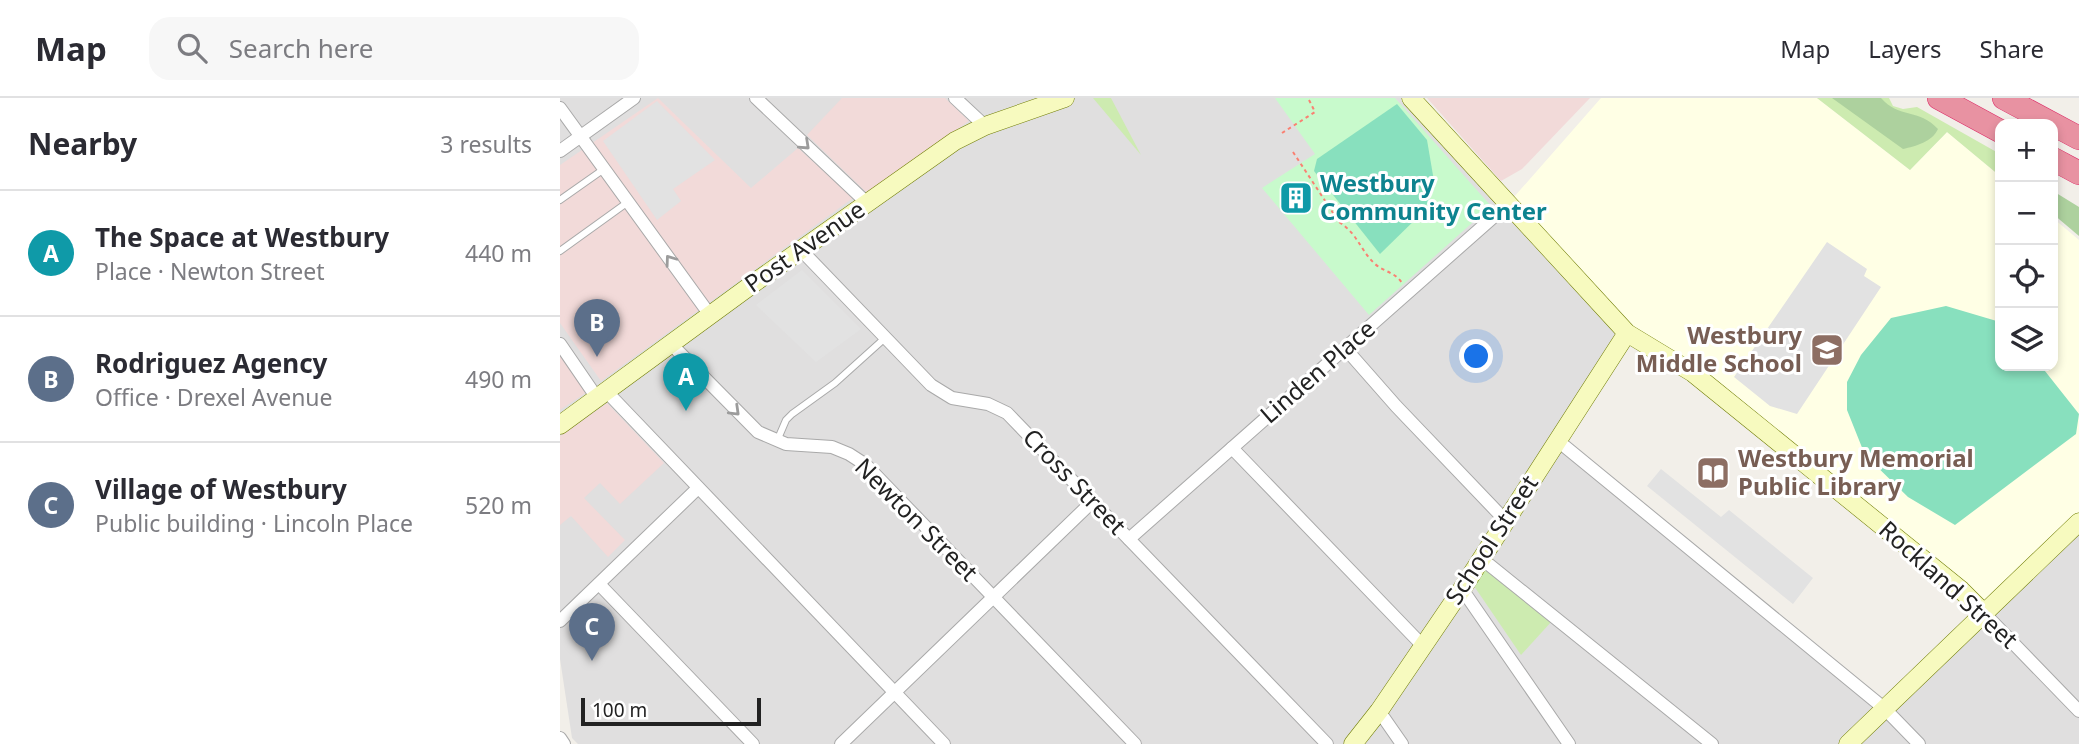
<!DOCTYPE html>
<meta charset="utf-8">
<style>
body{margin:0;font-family:"Noto Sans",sans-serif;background:#f7f7f7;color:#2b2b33}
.controls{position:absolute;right:21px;top:21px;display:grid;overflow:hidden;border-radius:14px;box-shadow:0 4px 10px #0003}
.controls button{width:63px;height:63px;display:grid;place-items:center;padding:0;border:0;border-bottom:2px solid #e1e1e2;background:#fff;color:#2b2b33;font:35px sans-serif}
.scale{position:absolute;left:21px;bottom:18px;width:180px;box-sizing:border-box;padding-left:7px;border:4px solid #222;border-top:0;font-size:19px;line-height:24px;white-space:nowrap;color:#222;-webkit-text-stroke:5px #fff;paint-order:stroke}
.you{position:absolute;left:917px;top:259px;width:24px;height:24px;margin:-18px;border:5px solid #fff;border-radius:50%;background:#1a73e8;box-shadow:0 0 0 10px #1a73e833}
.badge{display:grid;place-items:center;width:46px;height:46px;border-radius:50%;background:#d40000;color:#fff;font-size:23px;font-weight:700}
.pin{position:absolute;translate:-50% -58px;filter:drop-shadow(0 2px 4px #0008)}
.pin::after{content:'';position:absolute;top:37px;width:24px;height:21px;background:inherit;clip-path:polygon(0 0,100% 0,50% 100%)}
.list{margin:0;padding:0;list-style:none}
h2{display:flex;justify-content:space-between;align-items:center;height:91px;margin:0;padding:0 28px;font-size:30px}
h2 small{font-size:23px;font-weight:400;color:#7c7c81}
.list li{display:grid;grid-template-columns:46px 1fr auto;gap:21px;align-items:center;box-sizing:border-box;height:126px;padding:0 28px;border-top:2px solid #e1e1e2}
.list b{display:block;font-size:26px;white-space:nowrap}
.list p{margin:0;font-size:23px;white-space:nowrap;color:#7c7c81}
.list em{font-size:23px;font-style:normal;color:#7c7c81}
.icon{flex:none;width:38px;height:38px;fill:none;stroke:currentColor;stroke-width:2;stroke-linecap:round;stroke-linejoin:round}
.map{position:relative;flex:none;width:1519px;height:646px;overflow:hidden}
header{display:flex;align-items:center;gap:42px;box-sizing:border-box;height:98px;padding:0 35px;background:#fff;border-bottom:2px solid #e1e1e2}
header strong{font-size:33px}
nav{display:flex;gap:38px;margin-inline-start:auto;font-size:24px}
.search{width:490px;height:63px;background:#f7f7f7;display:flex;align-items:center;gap:18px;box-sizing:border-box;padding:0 24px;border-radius:21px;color:#7c7c81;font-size:26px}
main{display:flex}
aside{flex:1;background:#fff}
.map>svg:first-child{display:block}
</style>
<header>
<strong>Map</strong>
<div class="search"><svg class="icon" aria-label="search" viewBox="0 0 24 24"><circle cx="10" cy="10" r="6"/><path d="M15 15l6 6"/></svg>Search here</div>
<nav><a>Map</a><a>Layers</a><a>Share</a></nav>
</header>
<main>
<aside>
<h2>Nearby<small>3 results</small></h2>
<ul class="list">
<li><span class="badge" style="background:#0f9aa8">A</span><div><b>The Space at Westbury</b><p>Place · Newton Street</p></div><em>440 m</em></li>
<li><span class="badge" style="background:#5c6f8a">B</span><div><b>Rodriguez Agency</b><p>Office · Drexel Avenue</p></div><em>490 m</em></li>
<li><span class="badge" style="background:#5c6f8a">C</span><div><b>Village of Westbury</b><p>Public building · Lincoln Place</p></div><em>520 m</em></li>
</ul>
</aside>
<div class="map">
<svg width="1519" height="646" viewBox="0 0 1519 646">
<rect width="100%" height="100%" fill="#f2efe9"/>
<path fill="#e0dfdf" d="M0 0H851L1066 235 997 342 1325 610 1519 424V646H18L12 640 0 561Z"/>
<g fill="#f2dad9">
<path d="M98 0 191 90 238 50 293 100 41 283 0 225V67Z"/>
<path d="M282 0H385L409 23 307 95 247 37Z"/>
<path d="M867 0H1030L962 71 941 83Z"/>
<path d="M0 255 27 294 0 312Z"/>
<path d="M47 305 104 365 60 406 40 385 24 400 65 442 48 459 11 418 0 427V338Z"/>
</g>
<path fill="#ffffe5" d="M1041 0H1257L1350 72 1387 34 1440 78V268H1493V120L1519 142V424L1424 515 1195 324 1067 235 947 107Z"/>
<g fill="#cdebb0">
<path d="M533 0H551L581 57Z"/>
<path d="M1257 0H1329L1333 8 1343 11 1357 9 1440 56V78L1387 34 1350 72Z"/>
<path d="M925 469 992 523 961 557 914 488Z"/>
</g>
<g fill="#add19e">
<path d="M1272 0H1321C1339 21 1359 10 1378 31 1372 44 1356 48 1343 51Z"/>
<path d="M1493 93 1519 109V138L1493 116Z"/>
</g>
<path fill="#c8facc" d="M715 0H835L931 108 809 217 702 90 755 56Z"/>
<g fill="#88e0be">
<path d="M837 6 867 42 875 89 863 114 820 156 754 73 757 61Z"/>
<path d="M1386 208 1440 224V268H1481L1519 316 1516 336 1395 427 1348 399 1305 357 1287 312V284L1301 257 1331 220Z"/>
</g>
<g fill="#e2e2e2">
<path d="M97 3 155 62 113 91 121 103 97 122 43 43Z"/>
<path d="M1267 144 1307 171 1304 178 1321 189 1237 316 1210 308 1174 279Z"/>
<path d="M242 172 301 231 256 264 196 207Z"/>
<path d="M1101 371 1161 419 1169 412 1253 480 1233 506 1087 388Z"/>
</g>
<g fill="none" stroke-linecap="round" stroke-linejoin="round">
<defs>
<g id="lane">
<path d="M0 102 44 71"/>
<path d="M0 153 68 104"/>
<path d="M217 343 226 322 232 316 275 285 325 240"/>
</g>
<g id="street">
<path d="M196 0 307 105"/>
<path d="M395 0 425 28"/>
<path d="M0 10 150 217"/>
<path d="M0 53 74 0"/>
<path d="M242 153 371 287 392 300 428 306 447 315 767 646"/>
<path d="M0 246 37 300"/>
<path d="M111 246 198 334 226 346 272 349 289 356 306 367 575 646"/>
<path d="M785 250 836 308 945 422"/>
<path d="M46 293 384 646"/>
<path d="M997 342 1325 611 1359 646"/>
<path d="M672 350 863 548"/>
<path d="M569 441 947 107"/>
<path d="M922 461 1152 646"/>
<path d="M39 486 193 646"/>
<path d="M902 491 1009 646"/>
<path d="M1424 515 1519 613"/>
<path d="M0 523 138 390"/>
<path d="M819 613 842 646"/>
<path d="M0 640 4 646"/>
<path d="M281 646 533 403"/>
</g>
<g id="secondary">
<path d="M851 0 1067 235 1133 275 1401 492 1424 515"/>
<path d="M0 327 194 185 395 43 425 28 505 0"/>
<path d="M793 646 819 613 902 491 1067 235"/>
<path d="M1288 646 1519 424"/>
</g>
<g id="highway">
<path d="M1379 0 1440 33"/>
<path d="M1444 0 1519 40"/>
<path d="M1493 61 1519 75"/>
</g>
</defs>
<use href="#lane" stroke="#a9a9a9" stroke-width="8"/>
<use href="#street" stroke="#a9a9a9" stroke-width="14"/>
<use href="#secondary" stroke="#707d05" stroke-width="19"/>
<use href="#highway" stroke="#dc2a67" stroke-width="24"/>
<g stroke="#fa8072" stroke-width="2" stroke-dasharray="3.5 3.5" stroke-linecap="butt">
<path d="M722 35 755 14 748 0"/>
<path d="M733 54 779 124C798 136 800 152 815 166 824 174 835 174 842 185"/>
</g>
<use href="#lane" stroke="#fff" stroke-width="6"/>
<use href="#street" stroke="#fff" stroke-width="12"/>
<use href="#secondary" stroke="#f7fabf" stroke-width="18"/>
<use href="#highway" stroke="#e892a2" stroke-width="23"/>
</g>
<defs><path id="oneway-chevron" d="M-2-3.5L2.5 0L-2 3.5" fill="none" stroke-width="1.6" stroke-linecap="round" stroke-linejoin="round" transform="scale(1.75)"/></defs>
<g stroke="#9c9c9c">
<use href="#oneway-chevron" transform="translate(245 47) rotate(43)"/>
<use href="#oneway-chevron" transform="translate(110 162) rotate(-126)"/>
<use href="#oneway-chevron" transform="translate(175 313) rotate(44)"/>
</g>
<defs>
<symbol id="building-square" viewBox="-11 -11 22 22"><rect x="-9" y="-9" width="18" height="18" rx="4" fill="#0f9aa8" stroke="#fff"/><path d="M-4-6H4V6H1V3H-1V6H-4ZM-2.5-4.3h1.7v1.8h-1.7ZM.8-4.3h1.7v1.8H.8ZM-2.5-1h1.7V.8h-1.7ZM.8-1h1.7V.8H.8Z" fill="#fff"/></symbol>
<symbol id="school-square" viewBox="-11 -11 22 22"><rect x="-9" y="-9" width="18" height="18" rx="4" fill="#8d6e63" stroke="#fff"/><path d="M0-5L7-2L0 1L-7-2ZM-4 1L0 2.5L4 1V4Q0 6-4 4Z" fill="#fff"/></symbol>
<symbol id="library-square" viewBox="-11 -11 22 22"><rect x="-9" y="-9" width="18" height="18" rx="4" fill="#8d6e63" stroke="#fff"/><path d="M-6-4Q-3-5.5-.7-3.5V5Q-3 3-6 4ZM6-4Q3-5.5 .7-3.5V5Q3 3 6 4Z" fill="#fff"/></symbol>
</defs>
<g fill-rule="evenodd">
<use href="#building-square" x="717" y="81" width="38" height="38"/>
<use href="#school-square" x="1248" y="233" width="38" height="38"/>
<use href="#library-square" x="1134" y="356" width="38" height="38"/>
</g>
<g text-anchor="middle" stroke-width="6" stroke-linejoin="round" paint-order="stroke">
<g font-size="24" font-weight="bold" fill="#0d838f" stroke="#fff" text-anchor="start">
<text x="760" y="94">Westbury<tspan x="760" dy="28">Community Center</tspan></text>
</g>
<g font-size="24" fill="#222" stroke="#fff">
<text transform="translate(245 149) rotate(-35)" y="8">Post Avenue</text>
<text transform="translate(758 274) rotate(-41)" y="8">Linden Place</text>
<text transform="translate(514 384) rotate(46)" y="8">Cross Street</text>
<text transform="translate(356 422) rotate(45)" y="8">Newton Street</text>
<text transform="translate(932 442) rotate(-57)" y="8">School Street</text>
<text transform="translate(1388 487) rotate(42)" y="8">Rockland Street</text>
</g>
<g font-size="24" font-weight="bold" fill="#785e54" stroke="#fff" text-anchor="end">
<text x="1242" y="246">Westbury<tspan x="1242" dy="28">Middle School</tspan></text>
<text x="1178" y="369" text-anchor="start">Westbury Memorial<tspan x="1178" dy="28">Public Library</tspan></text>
</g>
</g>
</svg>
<div class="controls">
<button>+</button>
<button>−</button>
<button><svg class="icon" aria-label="locate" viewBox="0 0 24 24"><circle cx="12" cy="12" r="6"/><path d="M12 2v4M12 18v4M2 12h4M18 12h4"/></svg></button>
<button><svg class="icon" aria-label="layers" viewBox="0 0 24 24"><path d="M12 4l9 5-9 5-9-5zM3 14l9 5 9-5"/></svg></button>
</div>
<div class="scale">100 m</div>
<div class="you"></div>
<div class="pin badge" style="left:126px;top:313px;background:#0f9aa8">A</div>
<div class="pin badge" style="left:37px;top:259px;background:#5c6f8a">B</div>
<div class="pin badge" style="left:32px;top:563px;background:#5c6f8a">C</div>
</div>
</main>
